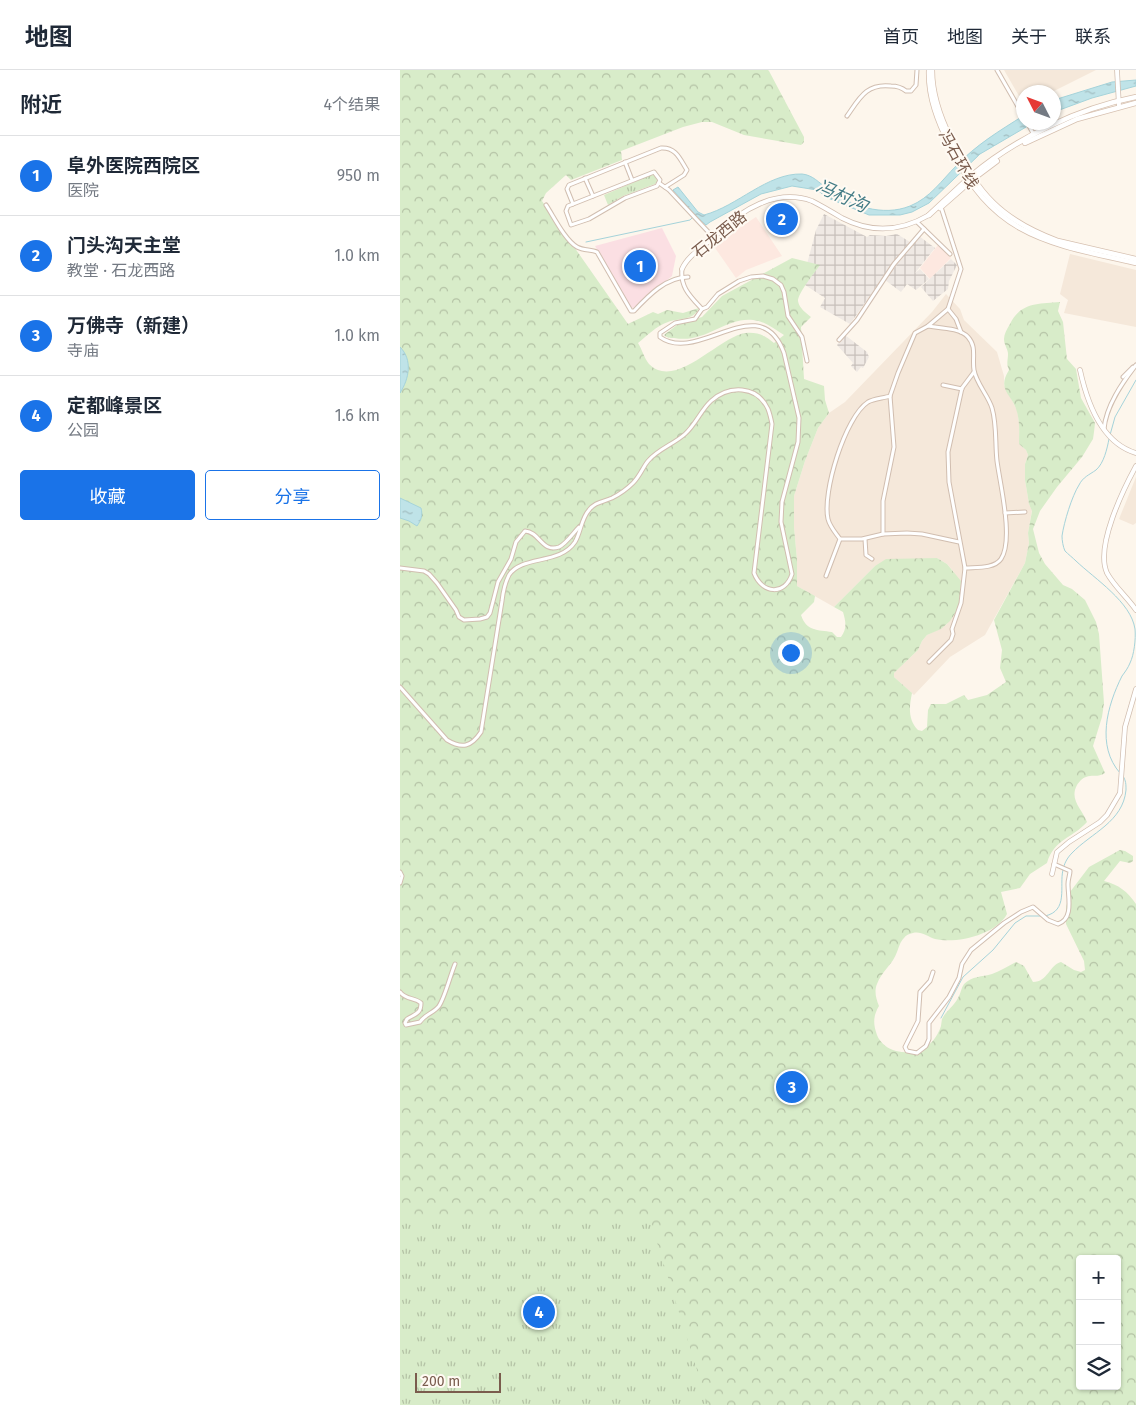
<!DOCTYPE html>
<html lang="zh">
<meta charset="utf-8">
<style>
body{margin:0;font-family:"Fira Sans","Noto Sans SC",sans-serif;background:#f6f6f7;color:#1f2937}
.controls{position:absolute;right:15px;bottom:15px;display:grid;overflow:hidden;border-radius:5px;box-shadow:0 1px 4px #0004}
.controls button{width:45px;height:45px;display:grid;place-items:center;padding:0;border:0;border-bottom:1px solid #e0e1e3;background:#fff;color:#1f2937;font:25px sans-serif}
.compass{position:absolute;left:616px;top:15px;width:45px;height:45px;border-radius:50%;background:#fff;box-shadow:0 1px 4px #0004;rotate:312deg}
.scale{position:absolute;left:15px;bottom:12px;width:86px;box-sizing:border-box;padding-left:5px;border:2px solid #7a5c4d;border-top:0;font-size:14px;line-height:18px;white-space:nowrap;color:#7a5c4d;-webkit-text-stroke:4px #fffaf3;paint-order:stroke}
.you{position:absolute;left:390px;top:582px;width:18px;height:18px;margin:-12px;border:4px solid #fff;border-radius:50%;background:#1a73e8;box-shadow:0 0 0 8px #1a73e833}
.badge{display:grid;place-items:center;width:32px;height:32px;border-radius:50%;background:#1a73e8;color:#fff;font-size:16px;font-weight:700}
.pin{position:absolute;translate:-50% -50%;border:2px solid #fff;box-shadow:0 1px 5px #0006}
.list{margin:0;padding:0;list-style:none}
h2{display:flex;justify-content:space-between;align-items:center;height:65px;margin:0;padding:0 20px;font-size:21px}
h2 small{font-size:16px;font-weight:400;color:#747a83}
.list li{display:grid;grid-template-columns:32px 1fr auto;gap:15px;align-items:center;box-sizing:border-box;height:80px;padding:0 20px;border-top:1px solid #e0e1e3}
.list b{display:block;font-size:19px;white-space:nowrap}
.list p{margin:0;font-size:16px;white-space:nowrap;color:#747a83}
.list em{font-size:16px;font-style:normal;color:#747a83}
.actions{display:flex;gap:10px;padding:15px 20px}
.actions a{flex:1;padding:11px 0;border:1px solid #1a73e8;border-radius:5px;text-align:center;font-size:18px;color:#1a73e8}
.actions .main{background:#1a73e8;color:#fff}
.icon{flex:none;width:28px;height:28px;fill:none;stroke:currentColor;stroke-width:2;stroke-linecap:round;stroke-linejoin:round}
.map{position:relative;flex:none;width:736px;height:1335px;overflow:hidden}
header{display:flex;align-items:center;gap:30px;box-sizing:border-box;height:70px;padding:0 25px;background:#fff;border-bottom:1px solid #e0e1e3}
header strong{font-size:24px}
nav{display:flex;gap:28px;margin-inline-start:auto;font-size:18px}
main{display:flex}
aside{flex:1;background:#fff}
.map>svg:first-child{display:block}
</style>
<header>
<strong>地图</strong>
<nav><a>首页</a><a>地图</a><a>关于</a><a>联系</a></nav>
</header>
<main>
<aside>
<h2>附近<small>4个结果</small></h2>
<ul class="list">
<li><span class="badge">1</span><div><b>阜外医院西院区</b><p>医院</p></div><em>950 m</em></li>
<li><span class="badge">2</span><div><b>门头沟天主堂</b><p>教堂 · 石龙西路</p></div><em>1.0 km</em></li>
<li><span class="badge">3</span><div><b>万佛寺（新建）</b><p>寺庙</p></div><em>1.0 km</em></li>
<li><span class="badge">4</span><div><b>定都峰景区</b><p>公园</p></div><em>1.6 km</em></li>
</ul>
<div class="actions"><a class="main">收藏</a><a>分享</a></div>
</aside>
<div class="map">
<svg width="736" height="1335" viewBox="0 0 736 1335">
<defs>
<pattern id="industrial-grid" width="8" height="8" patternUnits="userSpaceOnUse" patternTransform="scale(1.25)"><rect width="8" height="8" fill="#efe9e4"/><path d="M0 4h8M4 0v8" fill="none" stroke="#c7c0bb"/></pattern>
<pattern id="forest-crowns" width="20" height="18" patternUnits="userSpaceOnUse" patternTransform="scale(1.25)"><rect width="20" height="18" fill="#d8ecc9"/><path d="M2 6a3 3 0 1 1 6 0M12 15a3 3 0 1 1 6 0" fill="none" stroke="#b4c2a5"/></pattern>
<pattern id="park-tufts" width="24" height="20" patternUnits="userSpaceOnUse" patternTransform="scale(1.25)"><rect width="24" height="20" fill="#d8ecc9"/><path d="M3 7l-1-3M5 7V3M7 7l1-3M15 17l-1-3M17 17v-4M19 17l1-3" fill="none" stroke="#b4c2a5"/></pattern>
<pattern id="water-ripples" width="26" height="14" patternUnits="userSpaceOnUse" patternTransform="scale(1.25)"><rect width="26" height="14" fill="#bfe3e8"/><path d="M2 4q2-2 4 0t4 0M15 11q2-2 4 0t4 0" fill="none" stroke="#a0bbbe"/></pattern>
</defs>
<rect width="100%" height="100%" fill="#fdf6ec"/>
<g fill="#f5e8da">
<path d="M604 0H696L652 22H624L623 33Z"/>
<path d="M670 184 736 200V257L664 243 668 230 660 224Z"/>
<path d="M546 224 560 239 564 250 597 282 604 306V315L617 340 619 353V374L626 380 628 385 625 394V410L629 434 632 440 628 463 629 473 625 493 585 565 550 587 514 625 494 607V603L518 580 522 571 527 565 546 555 559 537 554 502 547 494 537 488 475 496 434 537 397 516V490L394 457V426L405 391 418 358 429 343 445 332 532 242Z"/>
<path d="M736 407V453L733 455 719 449Z"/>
</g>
<g fill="#fde8e0">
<path d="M356 147 382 186 346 200 336 208 313 175Z"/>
<path d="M538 175 551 188 530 209 520 198Z"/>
</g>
<g fill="url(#industrial-grid)">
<path d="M424 144 467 167 470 165 486 166 497 164 510 172 493 193 450 254 420 237 425 228 402 213 416 160Z"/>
<path d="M519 166 535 178 515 203 520 199 529 209 516 220 507 214 501 222 485 210Z"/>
<path d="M551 189 557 195 549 211 548 219 533 231 521 217Z"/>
<path d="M445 265 467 282 469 287 463 298 461 297 457 302 451 296 453 293 437 275Z"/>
</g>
<path fill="#fbdfe3" d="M262 158 276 186 272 206 233 238 229 236 195 176Z"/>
<path fill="url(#forest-crowns)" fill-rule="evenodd" d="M0 0H368L369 1 404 67V72L401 75 344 65 312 52H302L283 57 221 81 222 90 171 110 166 105 146 123 142 131 228 254 253 242 258 244 267 240 283 243 299 238C294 251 278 248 268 252 256 256 247 266 238 273 242 279 244 288 249 294 276 321 319 266 346 263 358 262 366 266 374 273L384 265C374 259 365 251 353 250 325 247 306 274 274 268 270 268 267 268 264 265L277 255 302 247 322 226 392 188 420 195C415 202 398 223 398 231 399 238 406 243 411 247L401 257 404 309 424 316 425 330 429 343 418 358 405 391 394 426V457L397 490V516L415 526 414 532 401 545C406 561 418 560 432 562L437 567H441C447 559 446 552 443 542L434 537 475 496 486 489 537 488 547 494 561 511 559 537 550 551 541 559 527 565 522 571 518 580 494 603V607L512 623C509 637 508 650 518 660L522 661 527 657 528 640 531 634H546L564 625 568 630 587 625 606 612 600 598 602 580 594 550 625 493 629 473 628 463 632 441 629 434 625 410V394L628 385 626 380 619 374C619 363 620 353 617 342 613 324 596 321 609 300 606 294 608 290 608 284 608 279 604 275 604 269 604 264 607 259 610 254 621 232 638 234 660 232L658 241 663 252 667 289 676 299 681 328 695 353 694 362 693 369 682 387 657 417 640 441 633 459 639 483 645 494 663 515 672 519 685 530 696 552 699 564 704 633 702 647 693 676 705 703C697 708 694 704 686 707 682 708 679 712 677 715 669 730 682 739 687 752 673 768 654 769 647 793L630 804 620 818 601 822 607 844C596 865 556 874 535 869 528 867 521 861 513 863 509 864 506 865 504 868 500 872 499 877 497 882 493 894 481 902 477 914 474 921 476 929 479 936 473 946 473 954 477 965 480 973 488 979 496 981 517 986 534 977 541 956 541 956 542 949 542 949 546 941 554 936 558 928 561 923 561 918 564 914 572 906 582 907 592 904 600 901 608 896 616 892L624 896 633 912C648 912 649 895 661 892L674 900 681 902 685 900 684 891 666 854V837L670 822 689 797 720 780 725 781 733 786V791L730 793 720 791 704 811C719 815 727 821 736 834V1335H0ZM680 1189H717V1316H680Z"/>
<g fill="url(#park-tufts)">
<path d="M253 104 258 111 255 114 223 126 208 135 204 125Z"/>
<path d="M0 1146 35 1148 250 1150 308 1335H0Z"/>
</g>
<g fill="url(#water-ripples)" stroke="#a5d3da">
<path d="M736 10V16L692 28 654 42V30L712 12Z"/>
<path d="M623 46 624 52 633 53 580 84 529 133 512 142 500 145H469L428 128 417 120 392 116 361 124 310 152 306 155 295 145 273 120 278 117 298 142 304 145C338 136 367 103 402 104 413 105 419 113 428 119 450 136 483 147 510 136 530 128 542 110 556 96 576 75 599 61 623 46Z"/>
<path d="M0 277C13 290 9 309 0 323Z"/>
<path d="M0 428 21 438C23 446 21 450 17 456L9 451 0 448Z"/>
</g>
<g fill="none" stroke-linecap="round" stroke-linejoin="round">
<g stroke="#a5d3da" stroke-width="1">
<path d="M186 172 290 150 293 147"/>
<path d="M710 365 715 347 736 310"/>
<path d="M709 369C707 379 704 393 696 400 689 405 683 407 679 415 672 426 664 452 662 466 662 470 663 477 665 481 668 484 673 488 676 491 695 509 731 532 735 559 736 569 734 585 730 593 728 598 725 602 722 606 707 636 696 676 720 703"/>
<path d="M645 846C669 841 659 816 663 800 664 794 667 788 672 783 691 763 723 752 726 720 726 714 726 711 723 706"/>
<path d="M541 948 563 907 593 880 615 853 626 846H641"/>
</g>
<defs>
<g id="minor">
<path d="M597 0 624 47"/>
<path d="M447 46C459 29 466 13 491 16 497 16 501 17 506 21H511L516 15 517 0"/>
<path d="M627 52 634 65"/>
<path d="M225 92 232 110"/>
<path d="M254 102 260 110 257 116 225 128 189 149 171 155 166 141 168 136Z"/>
<path d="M185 108 193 126"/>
<path d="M259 113 269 120 314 168"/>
<path d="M173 134 167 119 169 115 261 78C276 77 280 89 287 100L284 105 265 117"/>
<path d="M146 135C154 147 165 170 177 177 184 181 191 179 197 182L231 241H234C248 226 266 207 288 207"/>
<path d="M541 137 561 199 548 239"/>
<path d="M517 152 550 184"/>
<path d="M302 239 307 237 318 224 339 211 351 207 363 206 373 209 381 215 384 222 388 246 402 267 407 291"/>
<path d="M528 256C540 258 560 258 568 267 577 277 572 288 574 300 576 313 588 325 592 338 597 355 595 374 597 391 600 414 614 470 601 489 594 499 576 497 565 498"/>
<path d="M439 270 457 250 494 194 524 159"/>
<path d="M723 307 733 297"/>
<path d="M543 315 562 319"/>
<path d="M490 326C484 328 473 329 468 332 445 347 422 423 428 449 430 457 435 462 440 469H462L483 464 507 463 522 464 559 472"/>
<path d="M704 359C706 336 722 313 736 295"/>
<path d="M605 443 625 442"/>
<path d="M483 464V431L494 377 490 326 498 303 515 263 528 256 548 239 556 249 561 262"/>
<path d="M465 469 466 485 472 489"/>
<path d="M0 498 24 501 29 504 37 513 56 540 59 547 64 550 80 549 87 547 90 543 98 512 111 489 116 472 125 461C140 462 142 483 159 477 166 474 174 462 179 457"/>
<path d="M426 506 440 469"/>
<path d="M529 592 551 570 553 564 552 559 561 533 565 498 549 412 548 382 562 318 574 302"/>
<path d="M0 617 47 670C62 679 71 677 81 662L102 531C103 522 105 513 109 505 122 485 160 495 175 472 181 462 181 449 189 440 195 432 203 432 212 428 220 424 227 419 233 413 240 406 243 397 248 391 258 379 274 374 285 364 296 354 301 340 311 331 329 315 357 315 368 339 370 344 371 349 372 354L354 503C362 524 385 526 392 504L381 452 382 432 398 372 399 348 384 283C360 217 298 295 260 267V263L275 253 295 249 302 239C290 226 280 217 282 199"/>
<path d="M0 802 2 806 0 813"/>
<path d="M533 902 530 911 520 922 518 951 505 977 507 981 517 983 526 976 529 969V953L549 927 559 908 562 894 571 880 604 853 621 842 633 837 648 850 658 854C674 849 668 827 668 814 668 809 670 805 670 801L654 794"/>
<path d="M0 922C6 930 14 927 21 933 21 944 15 944 7 949L5 953 6 955 20 952C25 944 34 943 39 936 45 927 50 906 55 894"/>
</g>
<g id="tertiary">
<path d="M717 0 719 36"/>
<path d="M282 199C288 185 306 175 317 164 341 140 376 118 412 131 422 136 432 142 442 148 471 163 500 162 529 145"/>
<path d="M680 300C687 332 701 373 736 383"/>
<path d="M736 396C723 420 695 477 707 503 714 516 727 527 736 540"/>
<path d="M652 804 657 782 669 772 700 752 707 745 720 723 725 657 736 619"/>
</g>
<g id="secondary">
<path d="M529 0C528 27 538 52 550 76 593 167 647 173 736 193"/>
<path d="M532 0C532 25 540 47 551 69 577 123 601 150 658 171L736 189"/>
<path d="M625 73 677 49 736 33"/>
<path d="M540 138 573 109 597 91"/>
<path d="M529 145C543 132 557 119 571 106 616 68 679 38 736 27"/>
</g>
</defs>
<use href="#minor" stroke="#d1beb0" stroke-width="5"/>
<use href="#tertiary" stroke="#d1beb0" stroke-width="5.5"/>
<use href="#secondary" stroke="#d6c0b0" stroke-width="6"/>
<use href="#minor" stroke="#fff" stroke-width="3"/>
<use href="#tertiary" stroke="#fff" stroke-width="4"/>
<use href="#secondary" stroke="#fff" stroke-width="4.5"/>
</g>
<g text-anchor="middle" stroke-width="4" stroke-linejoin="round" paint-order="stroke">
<g font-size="16" fill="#7a5c4d" stroke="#fffaf3">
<text transform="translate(559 89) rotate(61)" y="6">冯石环线</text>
<text transform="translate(319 164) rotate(-39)" y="6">石龙西路</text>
</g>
<g font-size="18" font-style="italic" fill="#437c86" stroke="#fffaf3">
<text transform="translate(442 126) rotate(24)" y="6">冯村沟</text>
</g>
</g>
</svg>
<div class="controls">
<button>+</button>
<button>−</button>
<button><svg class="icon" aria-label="layers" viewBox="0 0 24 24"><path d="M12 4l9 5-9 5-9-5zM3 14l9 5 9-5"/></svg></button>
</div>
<svg class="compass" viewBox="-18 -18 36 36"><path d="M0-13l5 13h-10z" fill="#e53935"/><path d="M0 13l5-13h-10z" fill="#747a83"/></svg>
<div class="scale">200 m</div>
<div class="you"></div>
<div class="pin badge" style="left:240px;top:196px">1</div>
<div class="pin badge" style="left:382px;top:149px">2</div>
<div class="pin badge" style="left:392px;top:1017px">3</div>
<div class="pin badge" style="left:139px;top:1242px">4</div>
</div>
</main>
